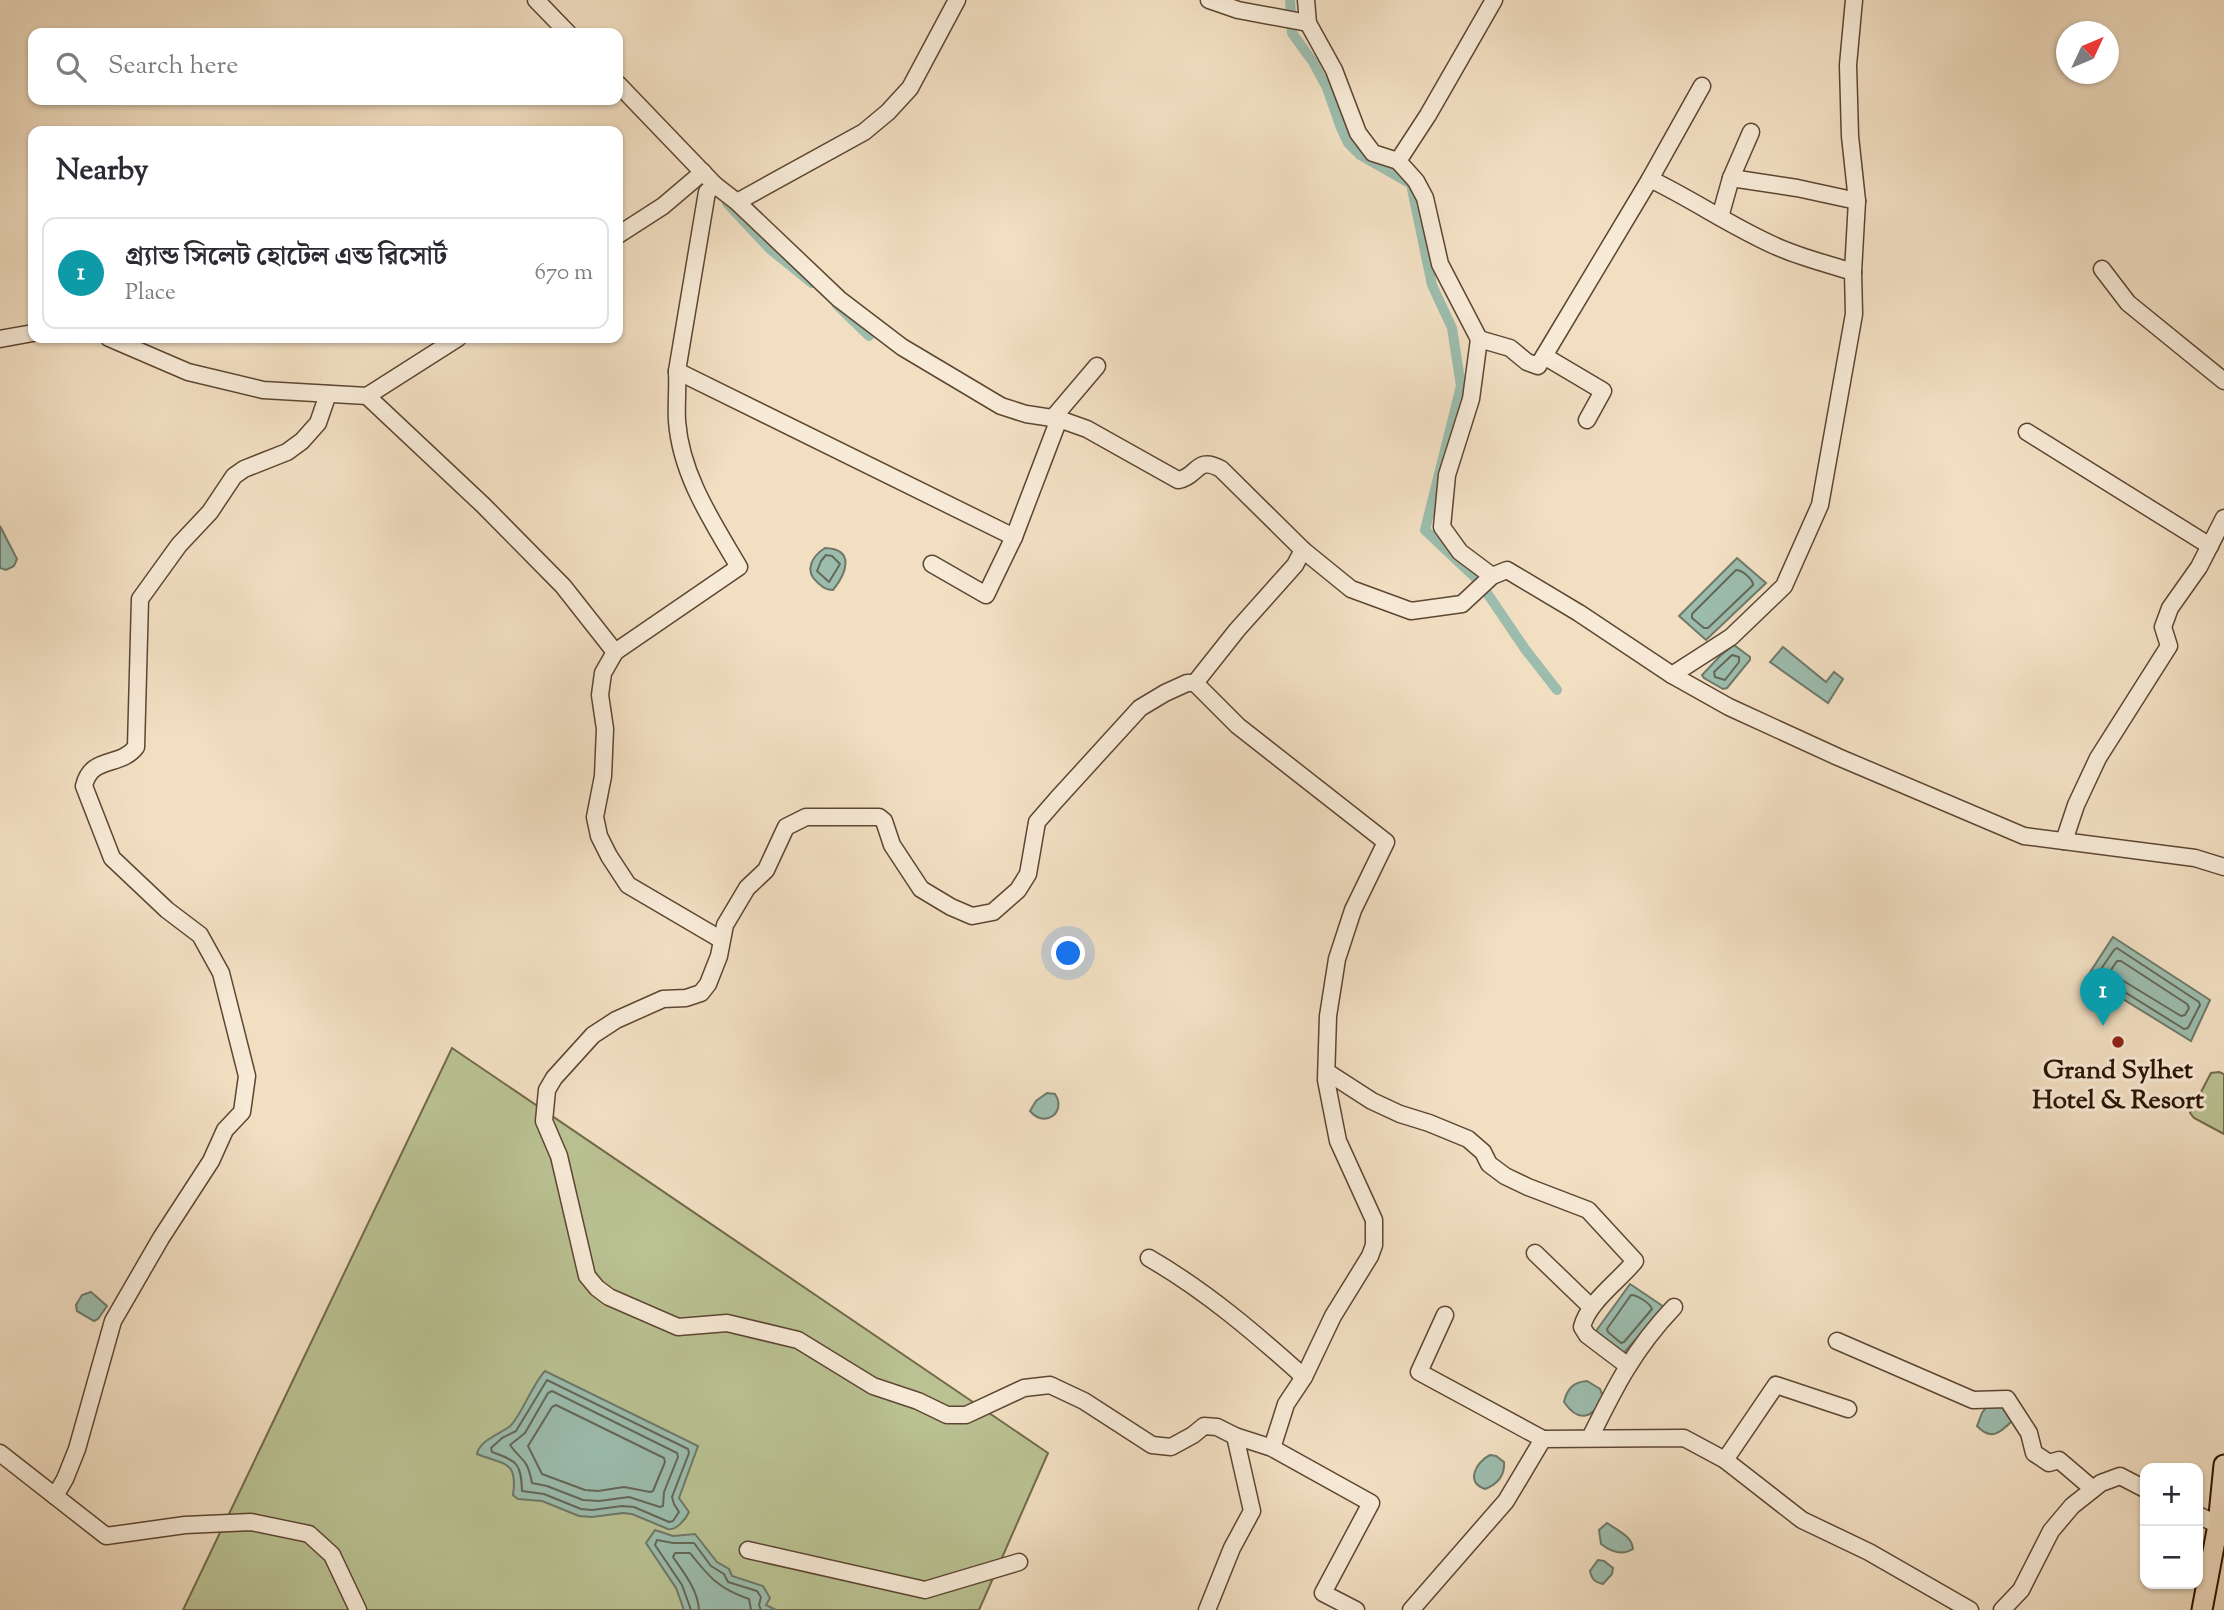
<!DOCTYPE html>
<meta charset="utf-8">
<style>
body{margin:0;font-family:"Sorts Mill Goudy","Noto Serif Bengali",serif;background:#f2f2f3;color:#2b2b33}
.controls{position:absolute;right:21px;bottom:21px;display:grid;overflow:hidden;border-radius:14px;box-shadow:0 2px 5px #0004}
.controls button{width:63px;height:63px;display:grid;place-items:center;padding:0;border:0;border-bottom:2px solid #e1e1e2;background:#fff;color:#2b2b33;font:35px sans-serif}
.compass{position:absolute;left:2056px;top:21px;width:63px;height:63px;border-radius:50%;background:#fff;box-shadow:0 2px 5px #0004;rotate:46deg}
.you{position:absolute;left:1069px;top:954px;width:24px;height:24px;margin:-18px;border:5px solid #fff;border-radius:50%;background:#1a73e8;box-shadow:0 0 0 10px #1a73e833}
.badge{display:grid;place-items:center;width:46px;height:46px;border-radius:50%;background:#d93025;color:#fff;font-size:23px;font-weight:700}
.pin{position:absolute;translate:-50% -58px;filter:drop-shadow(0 2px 4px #0008)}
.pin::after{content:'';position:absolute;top:37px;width:24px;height:21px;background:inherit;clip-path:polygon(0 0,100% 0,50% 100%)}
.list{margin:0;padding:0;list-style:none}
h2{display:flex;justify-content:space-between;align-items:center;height:91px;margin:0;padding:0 28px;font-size:30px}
h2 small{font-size:23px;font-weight:400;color:#7c7c81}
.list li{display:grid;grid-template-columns:46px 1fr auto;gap:21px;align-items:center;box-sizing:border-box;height:112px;margin:0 14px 14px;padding:0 14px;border:2px solid #e1e1e2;border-radius:14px}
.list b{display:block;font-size:26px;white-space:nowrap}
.list p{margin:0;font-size:23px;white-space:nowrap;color:#7c7c81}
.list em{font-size:23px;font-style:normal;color:#7c7c81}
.icon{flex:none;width:38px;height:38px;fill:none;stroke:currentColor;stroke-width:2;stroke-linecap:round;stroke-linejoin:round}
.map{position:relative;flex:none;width:2224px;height:1610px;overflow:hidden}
.search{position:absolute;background:#fff;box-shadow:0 2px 5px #0004;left:28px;top:28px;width:595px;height:77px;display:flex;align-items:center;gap:18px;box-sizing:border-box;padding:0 24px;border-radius:14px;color:#7c7c81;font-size:26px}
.panel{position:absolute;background:#fff;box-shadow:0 2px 5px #0004;left:28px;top:126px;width:595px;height:217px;border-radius:14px}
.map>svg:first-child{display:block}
</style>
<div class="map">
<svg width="2224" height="1610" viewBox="0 0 2224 1610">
<rect width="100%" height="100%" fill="#f2dfc2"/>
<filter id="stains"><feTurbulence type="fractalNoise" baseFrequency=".00286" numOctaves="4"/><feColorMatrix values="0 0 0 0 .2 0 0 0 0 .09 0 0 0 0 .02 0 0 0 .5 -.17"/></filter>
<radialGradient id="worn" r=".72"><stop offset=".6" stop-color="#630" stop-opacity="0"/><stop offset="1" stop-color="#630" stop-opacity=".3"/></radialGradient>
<g fill="#bac293" stroke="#726a4a" stroke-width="2">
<path d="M452 1048 1048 1453 979 1610H183Z"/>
<path d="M2219 1072 2224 1074V1134L2194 1118 2190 1113 2211 1073Z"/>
</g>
<g fill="#9cbdae" stroke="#6f7969" stroke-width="2">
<path d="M0 526 17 559 14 566 6 570 0 568Z"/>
<path d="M825 548C856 549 846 574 833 590 825 590 823 587 817 582 804 571 812 556 825 548Z"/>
<path d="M1737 558 1766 583 1706 640 1679 616Z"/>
<path d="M1734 645 1750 657V660L1727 688 1723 689 1704 678 1702 675 1721 655Z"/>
<path d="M1783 647 1826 682 1834 672 1843 679 1828 703 1770 662Z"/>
<path d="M2113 937 2210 1000 2191 1041 2087 977Z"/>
<path d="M1047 1093 1055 1094C1067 1112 1045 1129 1030 1111L1036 1101Z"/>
<path d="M1630 1284 1664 1307 1622 1355 1596 1331Z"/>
<path d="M91 1292 107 1306 98 1319 94 1321 77 1311 76 1305 82 1295Z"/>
<path d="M545 1371 698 1446 679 1498 689 1512C686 1519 676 1531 668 1529L632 1514 623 1513 592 1517 579 1516 542 1501 518 1499 513 1495C518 1460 504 1465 477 1454 479 1441 499 1434 509 1427 519 1420 533 1383 545 1371Z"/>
<path d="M1587 1381 1600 1389 1603 1396C1594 1418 1579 1424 1564 1402 1567 1389 1573 1382 1587 1381Z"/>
<path d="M2006 1403 2012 1421C2000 1433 1991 1441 1977 1426L1982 1413 1988 1405Z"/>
<path d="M1490 1455 1496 1456 1504 1462C1505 1476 1498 1484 1485 1489 1465 1482 1476 1462 1490 1455Z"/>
<path d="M1607 1523C1617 1530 1632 1536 1633 1549 1622 1556 1610 1551 1601 1544L1599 1530Z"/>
<path d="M655 1530 673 1536 695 1534 717 1562 729 1569 732 1576 763 1586 770 1598 766 1605 776 1610H684L676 1588 646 1543Z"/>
<path d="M1598 1560 1604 1561 1613 1568 1612 1574 1603 1584C1595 1582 1592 1580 1590 1571Z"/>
</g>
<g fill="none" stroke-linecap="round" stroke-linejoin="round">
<g stroke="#646858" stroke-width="2">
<path d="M826 555 832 556 840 564 829 582 817 571 821 561Z"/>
<path d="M1736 570C1742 570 1753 579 1753 585L1708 628H1704L1692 618V614Z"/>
<path d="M1732 655 1739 657V662L1725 680 1715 677 1714 672Z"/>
<path d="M2117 948 2199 1002 2200 1005 2188 1028 2184 1029 2099 976V972L2114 950Z"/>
<path d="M2117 961H2121L2187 1004 2189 1008 2185 1015 2181 1016 2112 974 2111 970Z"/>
<path d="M1631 1295C1637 1295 1650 1303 1652 1309L1624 1342 1621 1343 1608 1332 1607 1329Z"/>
<path d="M547 1380 688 1449 689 1453 672 1497 674 1504 679 1512 673 1521 669 1522 634 1507 622 1506 592 1510 581 1509 544 1494 522 1491C521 1464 518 1461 492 1452L491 1448 502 1438 516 1431Z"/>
<path d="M552 1391 677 1453 678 1457 664 1492 663 1506 660 1507 629 1497 599 1501 583 1500 547 1486 532 1483C527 1457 522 1462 510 1445L525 1433 548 1393Z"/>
<path d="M556 1405 664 1458 665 1462 653 1491 650 1492 624 1487 598 1491 585 1490 542 1474 528 1446 552 1407Z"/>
<path d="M691 1610 682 1585 655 1545 657 1540 673 1543H694L711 1566 724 1574 728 1582 757 1591 761 1597 759 1605 761 1610"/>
<path d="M699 1610C698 1590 684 1573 673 1557L675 1553H690C709 1577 719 1589 749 1599L751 1610"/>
</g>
<g stroke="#9cbdae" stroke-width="10">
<path d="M1290 0 1292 33 1313 62 1327 88 1341 128 1348 143 1360 155 1411 184 1432 285 1452 328 1461 386 1425 530 1479 581"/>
<path d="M727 203 770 249 812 283"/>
<path d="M837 305 869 336"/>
<path d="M1485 590 1525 649 1557 690"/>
</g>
<defs>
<g id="minor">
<path d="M536 0 568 33"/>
<path d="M1209 0 1238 10 1308 23"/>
<path d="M1306 0 1308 23 1334 70 1358 133 1373 153 1398 161 1416 181 1425 198 1440 264 1479 339 1510 348 1527 362 1538 366 1544 356 1603 391 1587 420"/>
<path d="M618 84 715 185 737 202 839 299 902 347 1001 406 1026 414 1059 419 1087 429 1178 480C1198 477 1196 455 1221 469L1303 550 1351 589 1411 611 1462 604 1492 576 1507 570 1579 613 1672 675 1729 707 1838 757 2024 836 2195 858 2224 867"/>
<path d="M1398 161 1428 115 1494 0"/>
<path d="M1731 178 1797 188 1857 201"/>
<path d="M1650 179C1694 200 1735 229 1780 248 1803 258 1828 264 1853 272"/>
<path d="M715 185 707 192 677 371 1014 537"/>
<path d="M737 202 864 132 888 112 910 88 957 0"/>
<path d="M1720 217 1731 178 1751 132"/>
<path d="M618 235 663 206 703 172"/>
<path d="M2102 269 2128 303 2224 381"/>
<path d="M109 338 188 372 263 390 367 396 458 338"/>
<path d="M0 339 33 333"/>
<path d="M1479 339 1471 399 1447 475 1442 527 1460 552 1492 576"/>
<path d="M1544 356 1650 179 1702 86"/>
<path d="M367 396 483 505 563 586 615 652 603 673 600 695 605 729 603 776 595 817 599 836 609 856 628 885 720 939"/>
<path d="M1052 419 1097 366"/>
<path d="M2027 432 2210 546"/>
<path d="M932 564 986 595 1014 537 1059 419"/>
<path d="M615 652 739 567C712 521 681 475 677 421 676 405 678 387 677 371"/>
<path d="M1672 675 1731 637 1784 586 1820 505 1854 314 1853 272 1857 201 1850 136 1848 65 1854 0"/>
<path d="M1195 683 1237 630 1295 565 1303 550"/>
<path d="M2064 841 2076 805 2098 758 2169 646 2163 627 2170 608 2199 567 2224 518"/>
<path d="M1327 1072 1372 1101 1400 1114 1429 1123 1468 1139 1483 1152 1489 1164 1505 1176 1528 1187 1588 1210 1635 1261C1619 1281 1588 1302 1582 1327L1587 1335 1628 1366"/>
<path d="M1535 1253 1591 1307"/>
<path d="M1149 1258C1206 1291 1255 1333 1304 1377"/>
<path d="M1445 1315 1419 1372 1543 1439"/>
<path d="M1837 1341 1973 1400 2007 1399 2029 1433 2034 1453 2049 1463 2059 1460 2093 1489"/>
<path d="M1590 1438C1615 1387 1634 1349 1674 1307"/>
<path d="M1272 1448 1235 1436 1217 1427 1204 1426 1193 1435 1171 1447 1152 1445 1084 1401 1050 1385 1024 1388 966 1415H947L918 1401 873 1386 798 1340 727 1323 678 1327 609 1297 597 1288 587 1276 559 1156 544 1121 547 1090 554 1078 593 1035 616 1020 663 999 686 998 701 993 708 984 719 956 725 925 747 888 766 870 786 827 806 817H879L884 821 892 845 921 889 951 907 972 916 993 912 1018 890 1028 874 1037 822 1057 799 1140 708 1165 693 1187 683H1195L1238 726 1386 842 1353 910 1337 959 1328 1016 1326 1080 1338 1141 1374 1220V1245L1370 1256 1333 1316 1304 1377 1286 1404 1272 1448 1371 1503 1323 1593 1356 1610"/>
<path d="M0 1453 106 1536 185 1525 251 1522 309 1534 332 1555 358 1610"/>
<path d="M1725 1460 1776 1385 1848 1409"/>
<path d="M55 1496 65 1479 77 1449 113 1321 161 1238 211 1161 225 1130 242 1112 247 1076 221 973 200 935 167 910 112 858 84 786C91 755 120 768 136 747L140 599 179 545 210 512 234 476 244 469 287 452 302 441 318 423 328 394"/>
<path d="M2198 1515 2218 1525 2224 1526"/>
<path d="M748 1550 925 1590 1019 1562"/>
<path d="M1207 1610 1232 1548 1252 1511 1235 1436"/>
<path d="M1411 1610 1506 1501 1543 1439 1684 1438 1725 1460 1802 1520 1869 1552 1970 1610"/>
<path d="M2002 1610 2021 1590 2051 1531 2072 1506 2101 1483 2120 1476 2145 1489"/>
</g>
<path id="major" d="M2202 1610 2218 1525 2224 1465"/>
</defs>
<use href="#minor" stroke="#5d4632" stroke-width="19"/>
<use href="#major" stroke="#2b1302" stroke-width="23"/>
<use href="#minor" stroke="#f7ead7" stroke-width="16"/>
<use href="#major" stroke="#f2dfc2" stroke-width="19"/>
</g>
<circle fill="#8f2418" stroke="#f7ead7" stroke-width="2.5" cx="2118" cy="1042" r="7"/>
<g text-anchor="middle" stroke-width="6" stroke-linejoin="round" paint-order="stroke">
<g font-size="26" font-weight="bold" fill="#2b1302" stroke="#f7ead7">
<text x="2118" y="1078">Grand Sylhet<tspan x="2118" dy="30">Hotel &amp; Resort</tspan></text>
</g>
</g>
<rect width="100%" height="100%" filter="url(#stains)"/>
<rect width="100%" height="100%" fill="url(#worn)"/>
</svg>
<div class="controls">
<button>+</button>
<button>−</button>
</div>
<svg class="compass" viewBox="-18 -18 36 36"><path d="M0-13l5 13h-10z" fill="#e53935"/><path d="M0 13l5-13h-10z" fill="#7c7c81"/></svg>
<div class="you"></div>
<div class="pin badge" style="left:2103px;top:1026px;background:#0f9aa8">1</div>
<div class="search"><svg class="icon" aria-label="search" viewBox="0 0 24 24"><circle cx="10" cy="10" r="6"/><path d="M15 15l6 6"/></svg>Search here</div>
<section class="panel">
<h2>Nearby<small></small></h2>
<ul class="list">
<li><span class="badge" style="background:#0f9aa8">1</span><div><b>গ্র‍্যান্ড সিলেট হোটেল এন্ড রিসোর্ট</b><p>Place</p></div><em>670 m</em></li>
</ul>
</section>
</div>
